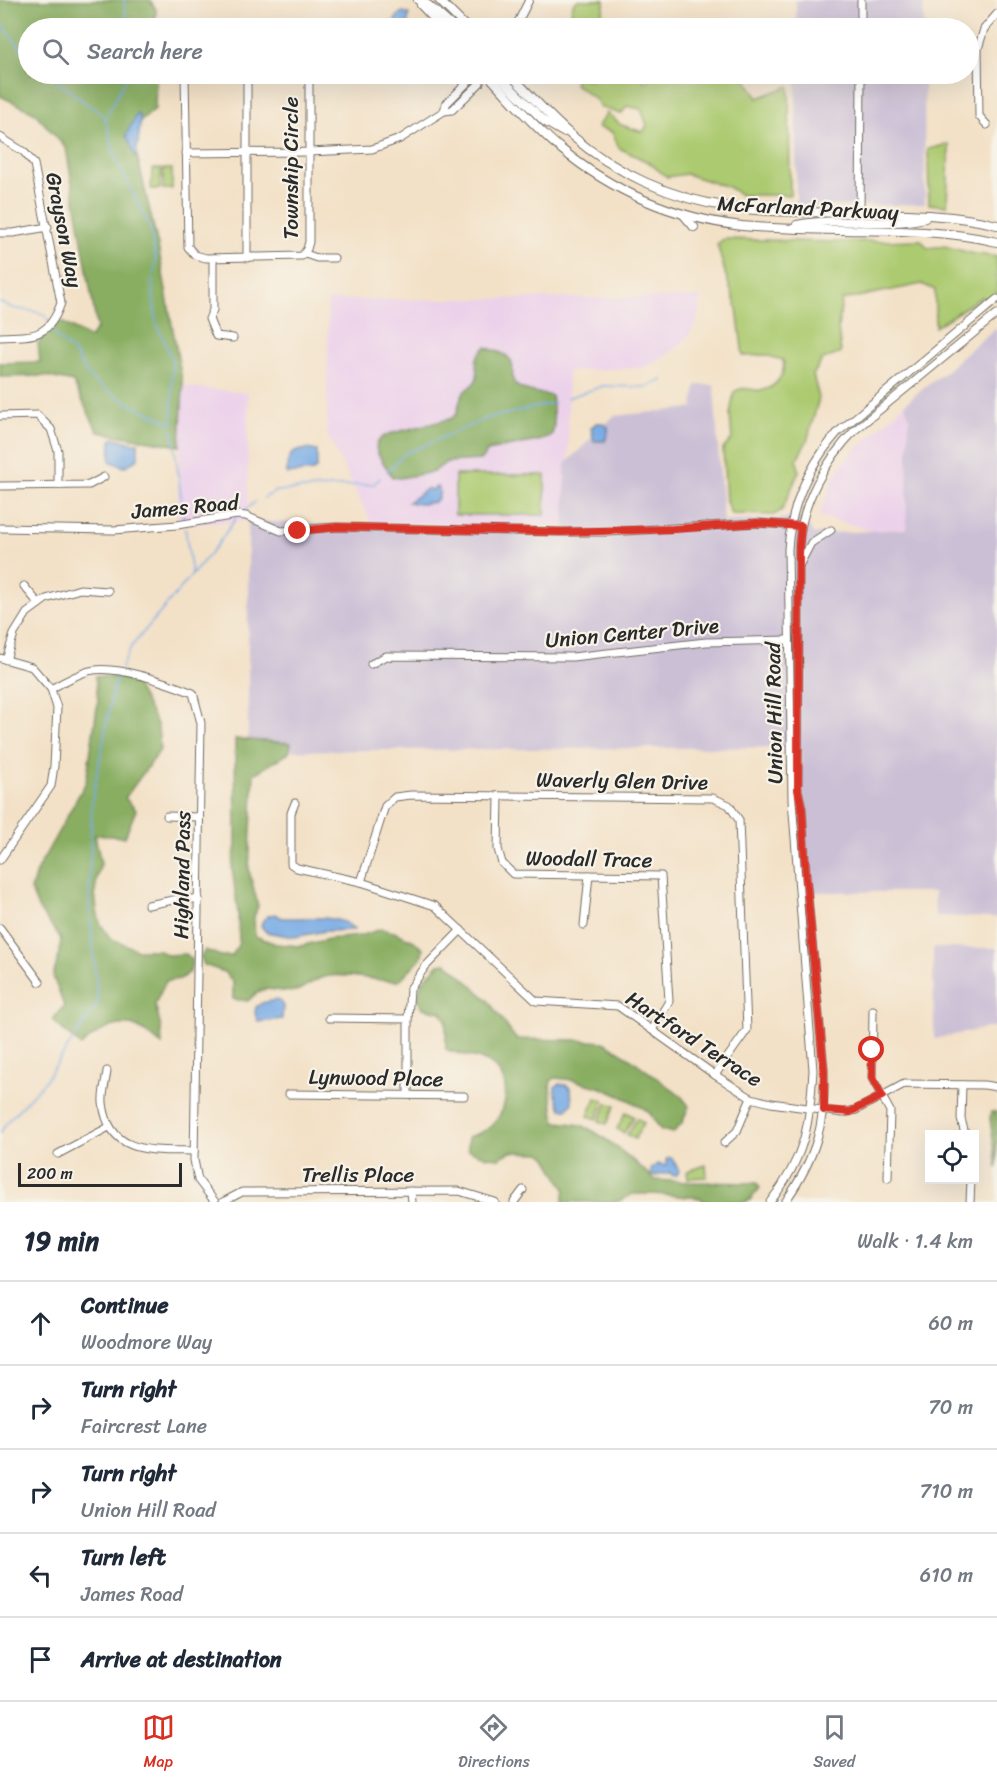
<!DOCTYPE html>
<meta charset="utf-8">
<style>
body{margin:0;font-family:Sriracha,sans-serif;background:#f2f2f3;color:#1f2937}
.controls{position:absolute;right:18px;bottom:18px;display:grid;overflow:hidden;border-radius:0px;box-shadow:0 6px 24px #0002}
.controls button{width:54px;height:54px;display:grid;place-items:center;padding:0;border:0;border-bottom:2px solid #e0e1e3;background:#fff;color:#1f2937;font:30px sans-serif}
.scale{position:absolute;left:18px;bottom:15px;width:164px;box-sizing:border-box;padding-left:6px;border:3px solid #2b2b2b;border-top:0;font-size:16px;line-height:21px;white-space:nowrap;color:#2b2b2b;-webkit-text-stroke:4px #f7f3e8;paint-order:stroke}
.stop{position:absolute;width:18px;height:18px;margin:-14px;border:4px solid #d93025;border-radius:50%;background:#fff}
.stop.end{background:#d93025;border-color:#fff;box-shadow:0 2px 6px #0008}
.list{margin:0;padding:0;list-style:none}
h2{display:flex;justify-content:space-between;align-items:center;height:78px;margin:0;padding:0 24px;font-size:26px}
h2 small{font-size:20px;font-weight:400;color:#747a83}
.list li{display:grid;grid-template-columns:39px 1fr auto;gap:18px;align-items:center;box-sizing:border-box;height:84px;padding:0 24px;border-top:2px solid #e0e1e3}
.list b{display:block;font-size:22px;white-space:nowrap}
.list p{margin:0;font-size:20px;white-space:nowrap;color:#747a83}
.list em{font-size:20px;font-style:normal;color:#747a83}
.icon{flex:none;width:33px;height:33px;fill:none;stroke:currentColor;stroke-width:2;stroke-linecap:round;stroke-linejoin:round}
.map{position:relative;flex:none;width:997px;height:1202px;overflow:hidden}
.search{position:absolute;background:#fff;box-shadow:0 6px 24px #0002;left:18px;right:18px;top:18px;height:66px;display:flex;align-items:center;gap:15px;box-sizing:border-box;padding:0 21px;border-radius:33px;color:#747a83;font-size:22px}
.sheet{height:498px;background:#fff}
nav{display:flex;justify-content:space-around;align-items:center;box-sizing:border-box;height:84px;border-top:2px solid #e0e1e3;background:#fff;font-size:16px;color:#747a83}
nav a{display:grid;justify-items:center;gap:3px}
nav .on{color:#d93025}
.map>svg:first-child{display:block}
</style>
<div class="map">
<svg width="997" height="1202" viewBox="0 0 997 1202">
<rect width="100%" height="100%" fill="#f7f3e8"/>
<filter id="ink" filterUnits="userSpaceOnUse"><feTurbulence type="fractalNoise" baseFrequency=".0167" numOctaves="2"/><feDisplacementMap in="SourceGraphic" scale="12" xChannelSelector="R" yChannelSelector="G"/><feConvolveMatrix kernelMatrix="1 2 1 2 8 2 1 2 1" color-interpolation-filters="sRGB"/></filter>
<filter id="wash" filterUnits="userSpaceOnUse"><feTurbulence type="fractalNoise" baseFrequency=".008" numOctaves="4" result="noise"/><feDisplacementMap in="SourceGraphic" scale="24" xChannelSelector="R" yChannelSelector="G"/><feGaussianBlur stdDeviation="1.35" result="paint"/><feColorMatrix in="noise" values="0 0 0 0 0 0 0 0 0 0 0 0 0 0 0 0 0 1.4 0 .05"/><feComposite in="paint" operator="in"/></filter>
<g filter="url(#wash)">
<rect width="100%" height="100%" fill="#f3e1c7"/>
<g fill="#ecd1ea">
<path d="M701 297 697 322 683 343 657 362 641 368 568 371 569 526 371 522 327 434 328 300Z"/>
<path d="M183 386 248 393V521L177 525Z"/>
<path d="M905 404 909 418 906 529 873 531 819 516 833 478 848 457Z"/>
</g>
<g fill="#cbbfd5">
<path d="M796 0H923L924 28H796Z"/>
<path d="M796 74H924L925 204 796 207Z"/>
<path d="M997 327V918L935 916 934 892H809L800 747 248 751V521L565 535V464L614 416 693 408 696 385H714L723 521 795 518 805 522 814 534 906 529 909 418 905 404 924 387 947 371 964 354Z"/>
<path d="M933 948H997V1026L934 1039Z"/>
</g>
<g fill="#acca70" stroke="#6c7a4e" stroke-width="1.5">
<path d="M578 0H605L600 27 568 28 573 4Z"/>
<path d="M574 74 591 80 597 74H641L645 83 653 74H745V78L758 98 789 86 790 195H741L728 187 686 174 667 177 648 162 619 148 612 132 597 127 607 113 621 125 643 132 647 125 641 109 627 106 621 114 600 107 596 100 575 84Z"/>
<path d="M949 144 947 206 929 204 928 149Z"/>
<path d="M152 169H161L160 189H151Z"/>
<rect x="163" y="169" width="9" height="20"/>
<path d="M724 239 833 242 921 240 928 248 944 246 975 254 997 257V294L984 304 982 297 975 301 935 327V290L922 284 842 300 838 327 841 353 822 360 813 375 819 398 807 441 797 459 799 471 782 510 774 515 731 514 726 501 723 449 732 439 730 415 734 392C746 384 750 392 763 390 777 387 786 373 783 360L765 355 743 356 737 308 726 276 717 244Z"/>
<rect x="455" y="475" width="90" height="40"/>
<path d="M596 1098 604 1101 597 1119 588 1116Z"/>
<path d="M607 1103 615 1106 607 1124 599 1121Z"/>
<path d="M626 1112 634 1117 624 1133 617 1129Z"/>
<path d="M637 1118 644 1123 635 1139 627 1135Z"/>
<path d="M706 1165 707 1177 688 1178 687 1172 688 1171Z"/>
</g>
<g fill="#89ae62" stroke="#5a6c46" stroke-width="1.5">
<path d="M0 0H150L156 9V28H28V74H156L155 109 131 130 158 246 183 386 180 446 98 432 73 382 45 376 0 377V363L40 362 38 343 60 321 90 338 97 328 66 148 34 112 0 96Z"/>
<path d="M486 347C493 351 503 352 508 357 517 365 509 376 515 384 520 391 544 394 552 396L554 425 552 435 542 440 487 451 485 456 480 460 447 462 433 472 400 478 392 477C385 461 362 445 389 434L450 419 456 415C459 408 459 399 464 392 467 388 472 386 475 382 483 371 467 361 486 347Z"/>
<path d="M95 676 132 678 158 726 160 750 125 798 136 810 125 837 95 835 101 864 97 876 95 893 97 911 100 923 110 938 138 950H159L167 955 186 954 192 959 190 972 180 979 166 981 155 1004 161 1028 162 1045C153 1038 140 1026 129 1025 111 1023 93 1035 81 1046L52 1020 64 1006 53 976 58 959 61 939 38 908 31 890 36 872 86 782 98 701Z"/>
<path d="M235 739 291 743 289 753 254 774 249 870 258 906 254 917 255 936 276 944 300 946 329 939 360 936 381 929 394 932 414 941 423 949 421 958 399 981C376 982 345 972 324 977 314 979 305 989 295 991 274 995 268 979 248 1001L233 999V982L224 972 204 965 201 957 205 950 221 956H232L239 943 238 914 232 868 236 845Z"/>
<path d="M447 963 487 999 516 1039 576 1040 604 1042 630 1058 682 1097 689 1106 682 1123 673 1133 661 1130 648 1111 629 1100 602 1088 573 1080 555 1078 551 1081 550 1088 555 1122C565 1123 574 1123 583 1126 602 1133 640 1166 655 1180L688 1182 757 1183 760 1188 750 1200 745 1202H703L701 1198 653 1194H633L617 1202H563L565 1189 547 1158 541 1153 510 1152 499 1158 487 1157 468 1150V1137C474 1135 481 1133 486 1130 511 1113 514 1072 483 1060 471 1055 458 1055 446 1049V1020L441 1012 423 1008 418 999 421 983 439 964Z"/>
<path d="M991 1112H997V1169L990 1119Z"/>
</g>
<g fill="#78abe5" stroke="#526b88" stroke-width="1.5">
<path d="M403 12 409 14 408 22 401 28H390L399 14Z"/>
<path d="M137 114 140 116C141 131 137 143 136 158L126 135Z"/>
<path d="M596 423H602L608 427V432L605 441H594L591 428Z"/>
<path d="M115 438C124 440 130 444 138 443V459L124 467 110 461 111 440Z"/>
<path d="M307 449 317 451V468L313 471 287 474C286 464 288 459 293 452Z"/>
<path d="M435 487H438C441 491 439 499 435 502L421 504 408 502 427 489 433 490Z"/>
<path d="M275 914 282 918C300 919 343 913 354 930L325 931 294 937 266 932 261 926 262 922 268 916Z"/>
<path d="M275 1000 280 1001 283 1006 282 1019 258 1022 255 1013 256 1007 262 1003Z"/>
<path d="M559 1084 566 1085 571 1089 572 1104 567 1109H561L555 1092V1087Z"/>
<path d="M668 1158H672L679 1171 677 1175 673 1176 669 1172 667 1174H661L657 1176 651 1175V1170L657 1164 666 1166V1160Z"/>
</g>
<g fill="none" stroke-linecap="round" stroke-linejoin="round">
<g stroke="#78abe5" stroke-width="1.5">
<path d="M124 0 126 28"/>
<path d="M0 22 28 57"/>
<path d="M47 74 105 117 115 157 150 227 156 260 152 284 156 322 172 359V424L184 521"/>
<path d="M106 117 128 74"/>
<path d="M0 302 12 308 37 312 45 315 48 321"/>
<path d="M51 328C56 340 65 343 73 352 80 360 84 372 92 379 111 397 147 412 171 423"/>
<path d="M567 398 603 386 646 387 663 380"/>
<path d="M387 472 404 454 488 418 554 403"/>
<path d="M264 498 276 491 374 484 380 478"/>
<path d="M243 512 255 502"/>
<path d="M185 528 192 574"/>
<path d="M121 669 131 647 218 544 236 518"/>
<path d="M0 1133 8 1121 45 1081 98 1003 89 903 92 800 114 685 119 673"/>
</g>
</g>
</g>
<g filter="url(#ink)">
<g fill="none" stroke-linecap="round" stroke-linejoin="round">
<defs>
<g id="minor">
<path d="M515 28 529 0"/>
<path d="M861 28V0"/>
<path d="M185 74 188 247 195 255 206 258 302 256 307 249 309 242V74"/>
<path d="M247 74V258"/>
<path d="M444 111 446 104 473 77H476"/>
<path d="M987 125 979 116 978 49 984 29 997 14"/>
<path d="M0 137 24 152 34 164 61 303C49 338 33 336 0 337"/>
<path d="M186 153 309 152 372 149 400 139 444 111 452 110 480 83V76L482 74"/>
<path d="M860 215 861 74"/>
<path d="M0 233H13L48 227"/>
<path d="M305 254 317 258H334"/>
<path d="M213 258V310L209 319 216 336 233 338"/>
<path d="M0 416 37 415 51 429 58 451V485"/>
<path d="M0 486 89 485 104 477"/>
<path d="M0 528 114 530 177 525 237 515 246 516 281 531 337 527 562 532H608L757 523 801 526"/>
<path d="M800 564 811 543 831 530"/>
<path d="M24 586 39 604"/>
<path d="M0 658 32 667 51 689 57 708 54 766 51 786 0 860"/>
<path d="M6 660 14 634 27 613 46 599 80 589 108 591"/>
<path d="M371 664 386 656 572 657 706 642 789 640"/>
<path d="M51 689C63 682 75 675 89 671 115 664 168 683 193 693L201 723 194 1160 198 1180 215 1202"/>
<path d="M499 796 498 849 502 863 513 874 661 876 669 1001 652 1030"/>
<path d="M295 803 291 813V864L297 868 361 882 435 906 536 1001 618 1006 715 1075 751 1098 771 1103 843 1113 856 1110 904 1084 984 1085 997 1087"/>
<path d="M167 816 199 817"/>
<path d="M361 882 385 806 395 797 411 795 713 798 729 805 739 820 747 1030 715 1075"/>
<path d="M148 905 178 899H199"/>
<path d="M584 925 589 875"/>
<path d="M0 928 40 982"/>
<path d="M873 1010 872 1078 890 1111 888 1178"/>
<path d="M329 1018 408 1019"/>
<path d="M107 1071C106 1081 102 1093 103 1103 109 1156 154 1150 194 1151"/>
<path d="M962 1085 961 1119 965 1134"/>
<path d="M289 1094 464 1096"/>
<path d="M408 1095V1019L410 989 425 967 461 930"/>
<path d="M724 1143 737 1131 751 1098"/>
<path d="M58 1154 109 1127"/>
<path d="M411 1191 412 1202"/>
<path d="M223 1202 242 1192 459 1191 495 1202"/>
<path d="M514 1202 523 1190"/>
<path d="M770 1202C805 1158 810 1124 813 1070L792 800 788 549C791 505 809 465 838 432L997 299"/>
<path d="M785 1202C816 1158 826 1123 824 1070L806 877 802 809 798 790 799 546C801 503 826 460 855 430L997 314"/>
<path d="M970 1202 971 1180"/>
</g>
<g id="major">
<path d="M418 0 428 5 454 28"/>
<path d="M439 0 467 28"/>
<path d="M421 5 443 28"/>
<path d="M487 74C511 99 533 126 560 148 613 192 675 218 742 226 776 229 809 229 843 230 894 231 946 230 997 242"/>
<path d="M497 74 544 121 563 132"/>
<path d="M510 74C529 94 549 116 571 135 615 173 672 199 730 207 770 213 812 212 852 213 901 214 950 213 997 225"/>
<path d="M473 77 474 74"/>
<path d="M683 214 694 227"/>
<path d="M797 225C839 216 883 228 925 218"/>
</g>
</defs>
<use href="#minor" stroke="#716b62" stroke-width="9"/>
<use href="#major" stroke="#716b62" stroke-width="10"/>
<use href="#minor" stroke="#fff" stroke-width="7"/>
<use href="#major" stroke="#fff" stroke-width="8"/>
</g>
</g>
<g fill="none" stroke-linecap="round" stroke-linejoin="round" filter="url(#ink)">
<path stroke="#d93025" stroke-width="8" d="M298 531 337 527 562 532 673 529 757 523 801 526 799 546 798 790 802 809 806 877 824 1070V1110L850 1112 882 1096 872 1078V1050"/>
</g>
<g text-anchor="middle" stroke-width="4.5" stroke-linejoin="round" paint-order="stroke">
<g font-size="21" fill="#2b2b2b" stroke="#f7f3e8">
<text transform="translate(291 168) rotate(-90)" y="7">Township Circle</text>
<text transform="translate(808 208) rotate(3)" y="7">McFarland Parkway</text>
<text transform="translate(64 230) rotate(79)" y="7">Grayson Way</text>
<text transform="translate(185 507) rotate(-5)" y="7">James Road</text>
<text transform="translate(632 633) rotate(-5)" y="7">Union Center Drive</text>
<text transform="translate(774 713) rotate(-91)" y="7">Union Hill Road</text>
<text transform="translate(622 781) rotate(1)" y="7">Waverly Glen Drive</text>
<text transform="translate(589 859) rotate(1)" y="7">Woodall Trace</text>
<text transform="translate(182 875) rotate(-89)" y="7">Highland Pass</text>
<text transform="translate(694 1039) rotate(33)" y="7">Hartford Terrace</text>
<text transform="translate(376 1078) rotate(1)" y="7">Lynwood Place</text>
<text x="358" y="1182">Trellis Place</text>
</g>
</g>
</svg>
<div class="controls">
<button><svg class="icon" aria-label="locate" viewBox="0 0 24 24"><circle cx="12" cy="12" r="6"/><path d="M12 2v4M12 18v4M2 12h4M18 12h4"/></svg></button>
</div>
<div class="scale">200 m</div>
<div class="stop" style="left:872px;top:1050px"></div>
<div class="stop end" style="left:298px;top:531px"></div>
<div class="search"><svg class="icon" aria-label="search" viewBox="0 0 24 24"><circle cx="10" cy="10" r="6"/><path d="M15 15l6 6"/></svg>Search here</div>
</div>
<section class="sheet">
<h2>19 min<small>Walk · 1.4 km</small></h2>
<ul class="list">
<li><svg class="icon" aria-label="ahead" viewBox="0 0 24 24"><path d="M12 20V5M6 11l6-6 6 6"/></svg><div><b>Continue</b><p>Woodmore Way</p></div><em>60 m</em></li>
<li><svg class="icon" aria-label="right" viewBox="0 0 24 24"><path d="M7 20v-9h11M14 6l5 5-5 5"/></svg><div><b>Turn right</b><p>Faircrest Lane</p></div><em>70 m</em></li>
<li><svg class="icon" aria-label="right" viewBox="0 0 24 24"><path d="M7 20v-9h11M14 6l5 5-5 5"/></svg><div><b>Turn right</b><p>Union Hill Road</p></div><em>710 m</em></li>
<li><svg class="icon" aria-label="left" viewBox="0 0 24 24"><path d="M17 20v-9H6M10 6l-5 5 5 5"/></svg><div><b>Turn left</b><p>James Road</p></div><em>610 m</em></li>
<li><svg class="icon" aria-label="arrive" viewBox="0 0 24 24"><path d="M6 21V4h12l-3 4 3 4H6"/></svg><div><b>Arrive at destination</b></div></li>
</ul>
</section>
<nav>
<a class="on"><svg class="icon" aria-label="map" viewBox="0 0 24 24"><path d="M3 6l6-2 6 2 6-2v14l-6 2-6-2-6 2zM9 4v14M15 6v14"/></svg>Map</a>
<a><svg class="icon" aria-label="directions" viewBox="0 0 24 24"><path d="M12 3l9 9-9 9-9-9zM9 14v-3h6M13 9l2 2-2 2"/></svg>Directions</a>
<a><svg class="icon" aria-label="saved" viewBox="0 0 24 24"><path d="M7 4h10v16l-5-4-5 4z"/></svg>Saved</a>
</nav>
